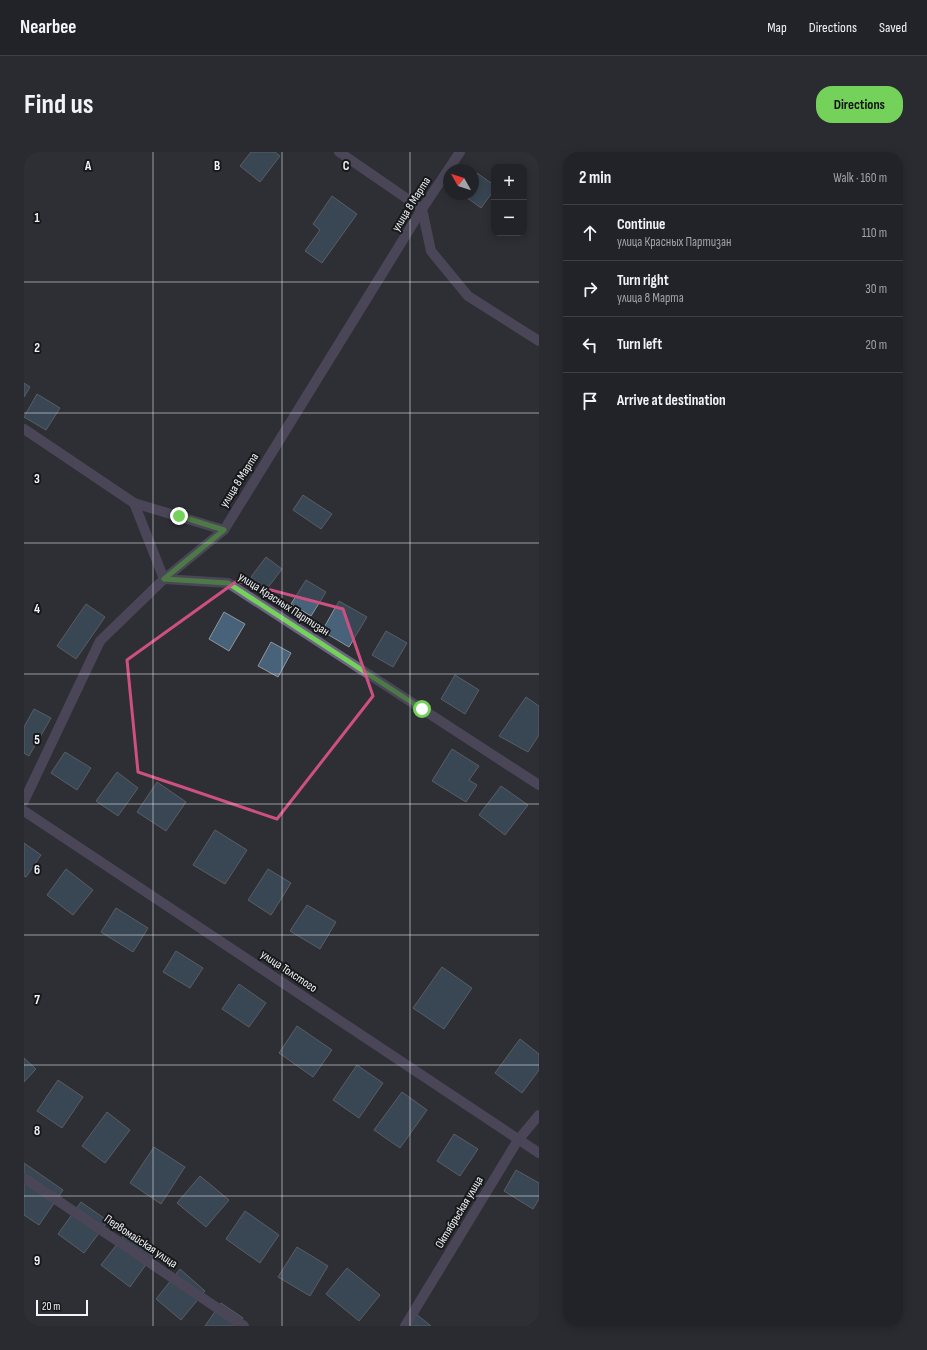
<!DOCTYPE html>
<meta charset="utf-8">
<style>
body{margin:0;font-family:"Sofia Sans Condensed",sans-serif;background:#2a2b30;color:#f1f3f6}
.controls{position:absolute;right:12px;top:12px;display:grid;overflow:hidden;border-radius:8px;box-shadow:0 2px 10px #0003}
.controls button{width:36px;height:36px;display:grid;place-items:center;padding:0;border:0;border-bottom:1px solid #3f4045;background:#222328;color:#f1f3f6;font:20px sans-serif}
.compass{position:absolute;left:419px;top:12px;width:36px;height:36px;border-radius:50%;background:#222328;box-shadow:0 2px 10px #0003;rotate:309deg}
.scale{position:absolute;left:12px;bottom:10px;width:52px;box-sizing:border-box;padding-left:4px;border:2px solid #f3f4f8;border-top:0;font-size:11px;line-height:14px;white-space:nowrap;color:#f3f4f8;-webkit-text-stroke:3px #17181a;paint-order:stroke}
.stop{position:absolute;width:12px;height:12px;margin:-9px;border:3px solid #74d25b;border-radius:50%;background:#fff}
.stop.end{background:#74d25b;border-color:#fff;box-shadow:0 1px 4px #0008}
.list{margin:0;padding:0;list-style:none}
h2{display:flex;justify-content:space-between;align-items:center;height:52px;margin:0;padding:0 16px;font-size:17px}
h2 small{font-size:13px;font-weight:400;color:#a2a4a8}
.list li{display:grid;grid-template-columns:26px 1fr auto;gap:12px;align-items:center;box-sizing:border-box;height:56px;padding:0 16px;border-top:1px solid #3f4045}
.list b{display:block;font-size:15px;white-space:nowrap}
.list p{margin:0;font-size:13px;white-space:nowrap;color:#a2a4a8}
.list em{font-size:13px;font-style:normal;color:#a2a4a8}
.icon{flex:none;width:22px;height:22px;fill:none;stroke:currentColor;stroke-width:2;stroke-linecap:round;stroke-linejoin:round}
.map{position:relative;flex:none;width:515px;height:1174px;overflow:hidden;border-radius:16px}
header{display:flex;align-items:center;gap:24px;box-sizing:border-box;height:56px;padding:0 20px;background:#222328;border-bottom:1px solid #3f4045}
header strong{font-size:19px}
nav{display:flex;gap:22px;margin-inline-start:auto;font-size:14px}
.intro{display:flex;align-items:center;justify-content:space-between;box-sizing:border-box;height:96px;padding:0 24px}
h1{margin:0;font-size:28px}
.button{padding:10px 18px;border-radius:16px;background:#74d25b;color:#111;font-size:14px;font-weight:700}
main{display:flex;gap:24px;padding:0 24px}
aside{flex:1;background:#222328;border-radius:16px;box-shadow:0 2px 10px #0003}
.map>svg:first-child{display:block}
</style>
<header>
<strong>Nearbee</strong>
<nav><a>Map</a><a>Directions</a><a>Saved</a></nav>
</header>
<div class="intro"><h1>Find us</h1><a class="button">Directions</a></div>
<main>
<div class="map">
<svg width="515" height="1174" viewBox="0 0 515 1174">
<rect width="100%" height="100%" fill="#2e2f35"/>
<g fill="#476279" stroke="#8f969b">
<path d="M227 0H251L256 4 236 30 216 14Z"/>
<path d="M453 21 470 33V38L457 56 438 42H449V27Z"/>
<path d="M308 44 333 62 298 111 281 99 296 78 289 72Z"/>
<path d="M0 231 6 235 0 245Z"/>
<path d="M13 242 36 256 22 278 0 265Z"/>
<path d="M279 343 308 362 297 377 269 358Z"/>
<path d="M242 405 258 417 242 438 227 425Z"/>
<path d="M282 428 302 440 287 464 267 452Z"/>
<path d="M315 449 343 465 325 495 298 479Z"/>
<path d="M62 452 81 465 52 507 33 494Z"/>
<path d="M200 460 221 472 205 499 185 487Z"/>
<path d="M362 479 383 491 369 515 348 503Z"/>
<path d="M247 490 267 501 254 525 234 514Z"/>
<path d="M431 523 455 538 441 562 417 547Z"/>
<path d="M502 545 515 554V583L504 600 475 584Z"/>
<path d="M10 557 27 566 5 604 0 601V575Z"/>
<path d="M428 597 455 614 445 628 453 633 442 650 408 629Z"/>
<path d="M41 600 67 616 53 638 27 621Z"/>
<path d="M93 620 114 636 94 664 72 649Z"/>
<path d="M133 630 162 650 142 679 113 660Z"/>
<path d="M477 634 504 653 481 683 455 663Z"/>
<path d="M191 678 223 698 201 732 169 713Z"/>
<path d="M0 691 17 703 2 725 0 724Z"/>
<path d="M42 717 69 738 49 763 23 743Z"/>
<path d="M244 717 267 731 247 763 224 748Z"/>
<path d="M283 753 312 770 296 797 266 779Z"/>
<path d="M92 756 124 776 109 800 77 780Z"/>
<path d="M152 799 179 816 166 836 139 820Z"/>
<path d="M418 815 448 836 420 877 389 856Z"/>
<path d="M215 832 242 851 225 875 198 857Z"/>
<path d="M273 874 308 898 289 925 255 901Z"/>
<path d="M496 887 515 902V918L498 941 471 921Z"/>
<path d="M0 906 12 917 0 930Z"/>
<path d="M333 913 359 931 335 966 309 948Z"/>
<path d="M34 928 59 945 38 976 13 959Z"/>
<path d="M378 940 403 958 376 996 350 978Z"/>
<path d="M83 960 106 978 81 1011 58 994Z"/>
<path d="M430 982 454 997 436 1024 413 1009Z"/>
<path d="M130 995 161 1015 137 1052 106 1031Z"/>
<path d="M0 1011 39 1038 15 1073 0 1063Z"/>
<path d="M492 1018 515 1031V1047L509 1057 480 1039Z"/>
<path d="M176 1024 205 1048 182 1075 153 1051Z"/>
<path d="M57 1050 84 1069 60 1101 34 1082Z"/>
<path d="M221 1059 255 1083 236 1111 202 1087Z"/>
<path d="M100 1083 128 1104 106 1135 77 1113Z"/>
<path d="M273 1095 304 1114 286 1144 254 1125Z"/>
<path d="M323 1116 356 1143 335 1169 302 1142Z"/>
<path d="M156 1117 181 1139 157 1168 132 1147Z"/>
<path d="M197 1151 219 1166 213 1174H181Z"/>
<path d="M392 1162 407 1174H382Z"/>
</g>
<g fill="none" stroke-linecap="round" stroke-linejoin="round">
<g stroke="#6d6382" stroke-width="10">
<path d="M315 0 398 57 407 99 444 144 515 189"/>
<path d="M0 277 110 351 140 427 204 431 515 633"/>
<path d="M110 351 200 378"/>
<path d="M0 649 76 489 140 427 200 378 398 57 436 0"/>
<path d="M0 659 515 1001"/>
<path d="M0 1026 220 1174"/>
<path d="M381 1174 494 988 515 963"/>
</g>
</g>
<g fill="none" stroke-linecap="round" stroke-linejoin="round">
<path stroke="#74d25b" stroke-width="5" d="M155 364 200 378 140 427 204 431 398 557"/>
</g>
<path d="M0 0H515V1174H0ZM213 429 319 457 349 544 253 667 114 620 103 508Z" fill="#2e2f35" fill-opacity=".55" fill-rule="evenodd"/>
<path fill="none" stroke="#ce4f82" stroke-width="3" stroke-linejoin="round" d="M213 429 319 457 349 544 253 667 114 620 103 508Z"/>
<path fill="none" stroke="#f3f4f8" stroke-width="1" stroke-opacity="0.55" d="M129 0V1174M258 0V1174M386 0V1174M0 130H515M0 261H515M0 391H515M0 522H515M0 652H515M0 783H515M0 913H515M0 1044H515"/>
<g text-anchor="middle" stroke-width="4" stroke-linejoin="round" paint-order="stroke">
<g font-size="12" fill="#f3f4f8" stroke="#17181a">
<text transform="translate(387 52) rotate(-58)" y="4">улица 8 Марта</text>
<text transform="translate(215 328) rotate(-58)" y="4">улица 8 Марта</text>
<text transform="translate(260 452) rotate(33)" y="4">улица Красных Партизан</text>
<text transform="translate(265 819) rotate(34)" y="4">улица Толстого</text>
<text transform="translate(435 1060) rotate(-59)" y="4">Октябрьская улица</text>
<text transform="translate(117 1089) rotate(34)" y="4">Первомайская улица</text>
</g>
</g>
<g font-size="13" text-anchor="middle" font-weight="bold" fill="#f3f4f8" stroke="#17181a" stroke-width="4" stroke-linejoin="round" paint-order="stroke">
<text x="64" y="18">A</text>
<text x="193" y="18">B</text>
<text x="322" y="18">C</text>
<text x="13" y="70">1</text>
<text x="13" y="200">2</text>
<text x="13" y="331">3</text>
<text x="13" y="461">4</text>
<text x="13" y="592">5</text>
<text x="13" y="722">6</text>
<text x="13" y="852">7</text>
<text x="13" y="983">8</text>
<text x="13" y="1113">9</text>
</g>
</svg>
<div class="controls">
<button>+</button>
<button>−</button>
</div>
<svg class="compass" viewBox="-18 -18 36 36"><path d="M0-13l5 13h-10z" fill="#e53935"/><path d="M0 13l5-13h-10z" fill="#a2a4a8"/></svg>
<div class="scale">20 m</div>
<div class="stop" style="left:398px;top:557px"></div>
<div class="stop end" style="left:155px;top:364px"></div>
</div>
<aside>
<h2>2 min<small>Walk · 160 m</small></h2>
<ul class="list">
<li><svg class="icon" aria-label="ahead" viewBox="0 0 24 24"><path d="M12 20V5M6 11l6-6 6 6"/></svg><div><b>Continue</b><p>улица Красных Партизан</p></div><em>110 m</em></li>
<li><svg class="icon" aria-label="right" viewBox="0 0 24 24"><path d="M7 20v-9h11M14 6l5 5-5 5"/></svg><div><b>Turn right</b><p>улица 8 Марта</p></div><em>30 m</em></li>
<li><svg class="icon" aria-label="left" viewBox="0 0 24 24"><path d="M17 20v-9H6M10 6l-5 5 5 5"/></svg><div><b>Turn left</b></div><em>20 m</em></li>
<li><svg class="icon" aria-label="arrive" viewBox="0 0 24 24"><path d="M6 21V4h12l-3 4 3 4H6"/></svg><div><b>Arrive at destination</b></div></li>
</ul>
</aside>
</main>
